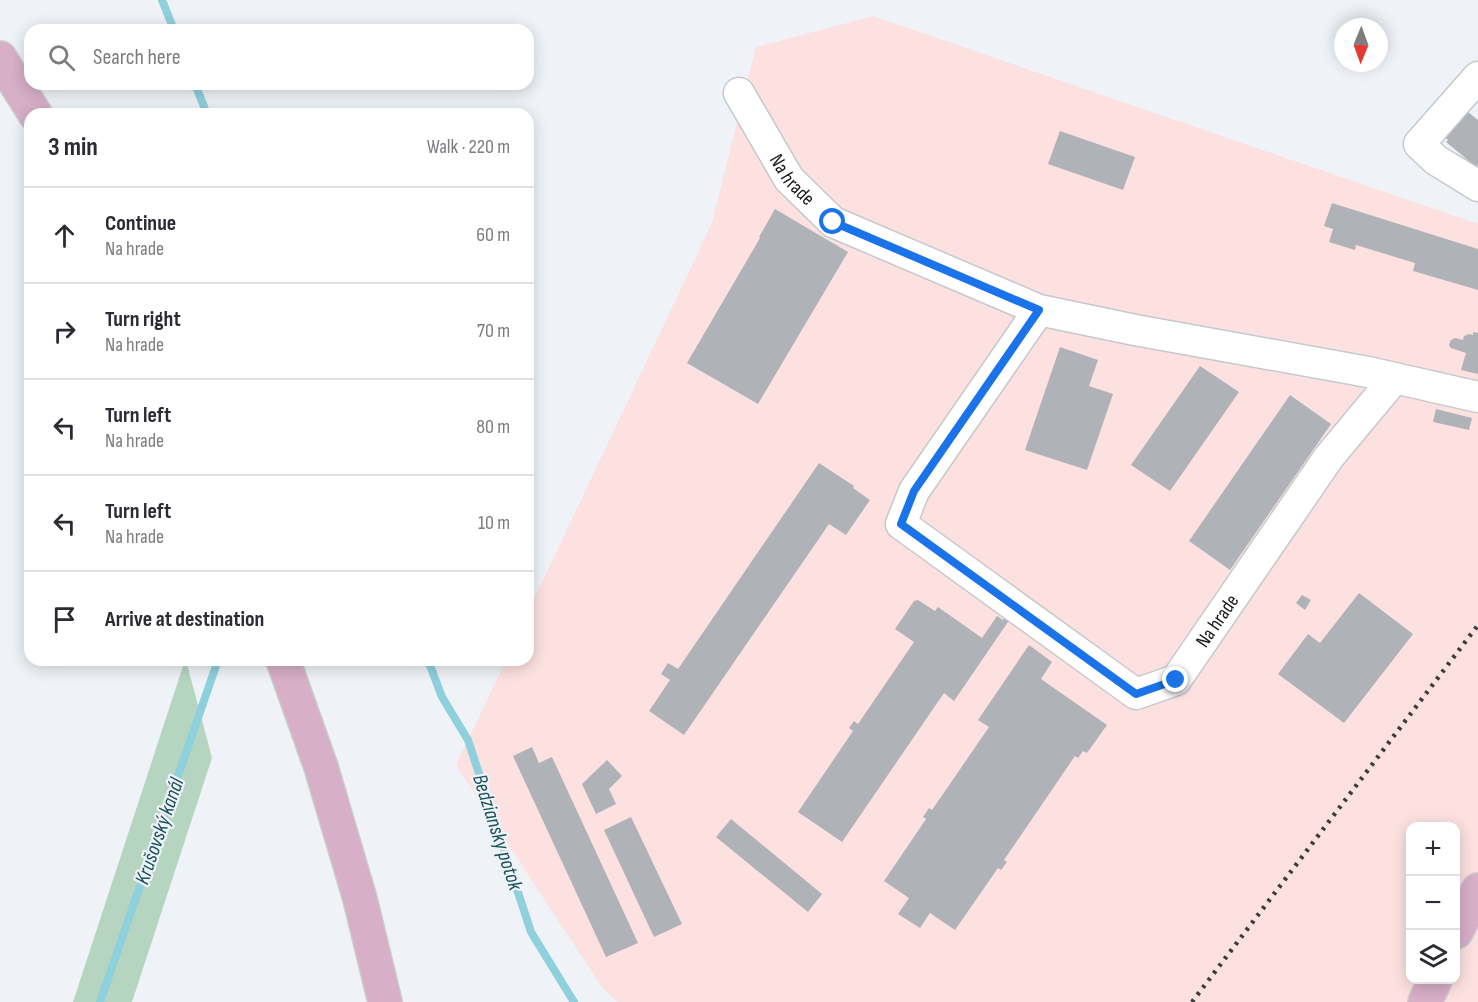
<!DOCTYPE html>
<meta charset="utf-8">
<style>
body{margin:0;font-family:"Sofia Sans Condensed",sans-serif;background:#f2f2f3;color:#2b2b33}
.controls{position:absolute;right:18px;bottom:18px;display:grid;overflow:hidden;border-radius:12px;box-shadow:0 3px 15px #0003}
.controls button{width:54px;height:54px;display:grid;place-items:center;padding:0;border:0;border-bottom:2px solid #e1e1e2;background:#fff;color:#2b2b33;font:30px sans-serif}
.compass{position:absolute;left:1334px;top:18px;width:54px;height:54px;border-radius:50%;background:#fff;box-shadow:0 3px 15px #0003;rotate:181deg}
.stop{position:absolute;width:18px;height:18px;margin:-14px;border:4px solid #1a73e8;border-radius:50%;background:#fff}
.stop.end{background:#1a73e8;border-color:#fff;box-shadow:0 2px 6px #0008}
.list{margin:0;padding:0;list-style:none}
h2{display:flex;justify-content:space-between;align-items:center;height:78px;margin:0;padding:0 24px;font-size:26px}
h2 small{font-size:20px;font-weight:400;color:#7c7c81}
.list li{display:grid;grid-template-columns:39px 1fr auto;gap:18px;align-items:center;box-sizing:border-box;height:96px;padding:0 24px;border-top:2px solid #e1e1e2}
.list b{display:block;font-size:22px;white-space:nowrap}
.list p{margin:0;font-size:20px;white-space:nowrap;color:#7c7c81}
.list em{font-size:20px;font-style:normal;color:#7c7c81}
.icon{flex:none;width:33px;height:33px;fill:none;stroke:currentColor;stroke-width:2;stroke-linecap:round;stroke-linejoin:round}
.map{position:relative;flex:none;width:1478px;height:1002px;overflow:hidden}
.search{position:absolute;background:#fff;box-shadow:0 3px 15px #0003;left:24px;top:24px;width:510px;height:66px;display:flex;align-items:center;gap:15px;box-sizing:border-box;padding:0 21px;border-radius:18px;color:#7c7c81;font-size:22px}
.panel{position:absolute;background:#fff;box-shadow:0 3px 15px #0003;left:24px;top:108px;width:510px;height:558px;border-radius:18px}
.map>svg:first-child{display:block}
</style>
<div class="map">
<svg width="1478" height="1002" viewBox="0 0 1478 1002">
<rect width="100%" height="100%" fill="#eff3f7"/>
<path fill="#fce1e0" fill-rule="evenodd" d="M873 16 1478 224V1002H617L601 986 456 765 506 660H528V612L712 223 756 47ZM1410 826H1456V980H1410Z"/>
<path fill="#b6d5c0" d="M185 660H186L212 758 132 1002H73Z"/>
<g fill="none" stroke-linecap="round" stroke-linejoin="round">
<g stroke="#8ed0dc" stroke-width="8">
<path d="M162 0 174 30"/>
<path d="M195 84 207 114"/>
<path d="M428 660 442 697 468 740 531 932 574 1002"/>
<path d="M100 1002 218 660"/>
</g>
</g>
<g fill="#afb3b7">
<path d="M1463 108 1478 120V165L1476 167 1446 142 1448 140 1441 134Z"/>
<path d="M1060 131 1135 157 1123 190 1048 164Z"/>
<path d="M1332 203 1478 249V290L1413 271 1415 263 1356 245 1355 250 1329 242 1333 229 1324 226Z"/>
<path d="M775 209 848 252 758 404 687 363 760 238 759 237Z"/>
<path d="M1473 332 1478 333V374L1461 370 1466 353 1451 348 1449 345 1451 340 1455 338 1463 340 1464 336 1469 334 1473 335Z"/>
<path d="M1060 347 1098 360 1089 386 1113 394 1087 470 1025 450Z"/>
<path d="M1200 366 1239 392 1170 491 1131 465Z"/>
<path d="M1290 395 1331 424 1230 570 1189 541Z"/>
<path d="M1436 409 1472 418 1469 430 1433 422Z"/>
<path d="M819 463 854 486 853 488 870 500 846 535 829 524 684 735 649 711 670 680 661 674 668 663 678 669Z"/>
<path d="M1359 593 1413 634 1344 723 1278 674 1308 634 1320 643Z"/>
<path d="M1302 595 1311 600 1305 610 1296 603Z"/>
<path d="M918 600 935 611 938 607 982 638 997 616 1003 620 1006 616 1010 619 954 701 944 693 842 842 798 812 853 731 849 728 854 721 858 724 914 642 895 629 914 601Z"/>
<path d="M1029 645 1052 662 1041 679 1107 725 1087 753 1083 751 1078 758 1075 756 1004 860 1007 862 1001 870 998 868 955 930 930 913 920 928 898 914 909 898 884 881 926 819 923 817 929 808 932 810 989 727 978 720Z"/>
<path d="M532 747 539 763 552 757 638 943 606 957 513 756Z"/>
<path d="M607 760 622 776 609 789 616 804 596 814 582 784Z"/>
<path d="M631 817 682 924 654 937 604 830Z"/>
<path d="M731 819 822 894 808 912 716 837Z"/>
</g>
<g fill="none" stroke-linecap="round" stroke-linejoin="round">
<defs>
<g id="minor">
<path d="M1478 77 1419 144 1436 160 1478 186"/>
<path id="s1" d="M739 93 789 179 833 222 1039 310 1135 330 1368 372 1478 397"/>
<path id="s2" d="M1039 310 914 491 901 524 1136 694 1176 680 1329 457 1394 379"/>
</g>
<g id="major">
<path d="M0 58 35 114"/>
<path d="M283 660 321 767 360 899 385 1002"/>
<path d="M1456 932 1478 890"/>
<path d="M1425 1002 1435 980"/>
</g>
</defs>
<use href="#minor" stroke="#c5c9cd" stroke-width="33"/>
<use href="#major" stroke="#cccdcd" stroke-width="36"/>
<use href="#minor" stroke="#fff" stroke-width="30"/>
<use href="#major" stroke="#d7afc7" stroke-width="33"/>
<path stroke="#393b3d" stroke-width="4.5" stroke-dasharray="3 6" stroke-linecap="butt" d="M1192 1002 1478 625"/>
</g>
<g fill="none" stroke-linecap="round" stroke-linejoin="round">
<path stroke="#1a73e8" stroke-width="8" d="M833 222 1039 310 914 491 901 524 1136 694 1176 680"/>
</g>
<g text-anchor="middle" stroke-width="4.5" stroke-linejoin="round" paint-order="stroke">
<g font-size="20" fill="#191a1c" stroke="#eff3f7">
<text dy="7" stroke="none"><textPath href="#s1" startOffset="102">Na hrade</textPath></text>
<text dy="7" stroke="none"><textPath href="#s2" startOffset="660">Na hrade</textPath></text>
</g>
<g font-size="21" font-style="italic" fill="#19525b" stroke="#eff3f7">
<text transform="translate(159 831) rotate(-71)" y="7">Krušovský kanál</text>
<text transform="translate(498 832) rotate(72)" y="7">Bedziansky potok</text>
</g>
</g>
</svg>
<div class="controls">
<button>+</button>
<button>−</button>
<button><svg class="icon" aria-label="layers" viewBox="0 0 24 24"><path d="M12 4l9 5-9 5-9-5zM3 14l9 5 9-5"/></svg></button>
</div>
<svg class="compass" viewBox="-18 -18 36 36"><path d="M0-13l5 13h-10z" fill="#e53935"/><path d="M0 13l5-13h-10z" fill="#7c7c81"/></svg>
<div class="stop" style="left:833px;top:222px"></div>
<div class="stop end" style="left:1176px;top:680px"></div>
<div class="search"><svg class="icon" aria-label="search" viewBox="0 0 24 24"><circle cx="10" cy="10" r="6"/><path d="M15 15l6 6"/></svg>Search here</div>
<section class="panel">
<h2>3 min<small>Walk · 220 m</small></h2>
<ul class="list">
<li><svg class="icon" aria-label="ahead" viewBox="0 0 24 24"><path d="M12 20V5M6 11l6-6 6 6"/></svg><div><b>Continue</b><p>Na hrade</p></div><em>60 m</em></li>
<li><svg class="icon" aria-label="right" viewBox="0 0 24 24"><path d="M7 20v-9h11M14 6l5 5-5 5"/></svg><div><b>Turn right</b><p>Na hrade</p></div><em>70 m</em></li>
<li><svg class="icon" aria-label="left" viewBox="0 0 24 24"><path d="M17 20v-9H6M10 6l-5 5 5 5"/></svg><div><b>Turn left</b><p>Na hrade</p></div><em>80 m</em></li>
<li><svg class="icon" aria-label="left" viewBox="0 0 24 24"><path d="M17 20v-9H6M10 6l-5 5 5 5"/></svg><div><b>Turn left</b><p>Na hrade</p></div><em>10 m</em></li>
<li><svg class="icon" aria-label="arrive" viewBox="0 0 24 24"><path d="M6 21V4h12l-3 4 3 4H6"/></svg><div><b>Arrive at destination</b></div></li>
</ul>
</section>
</div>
